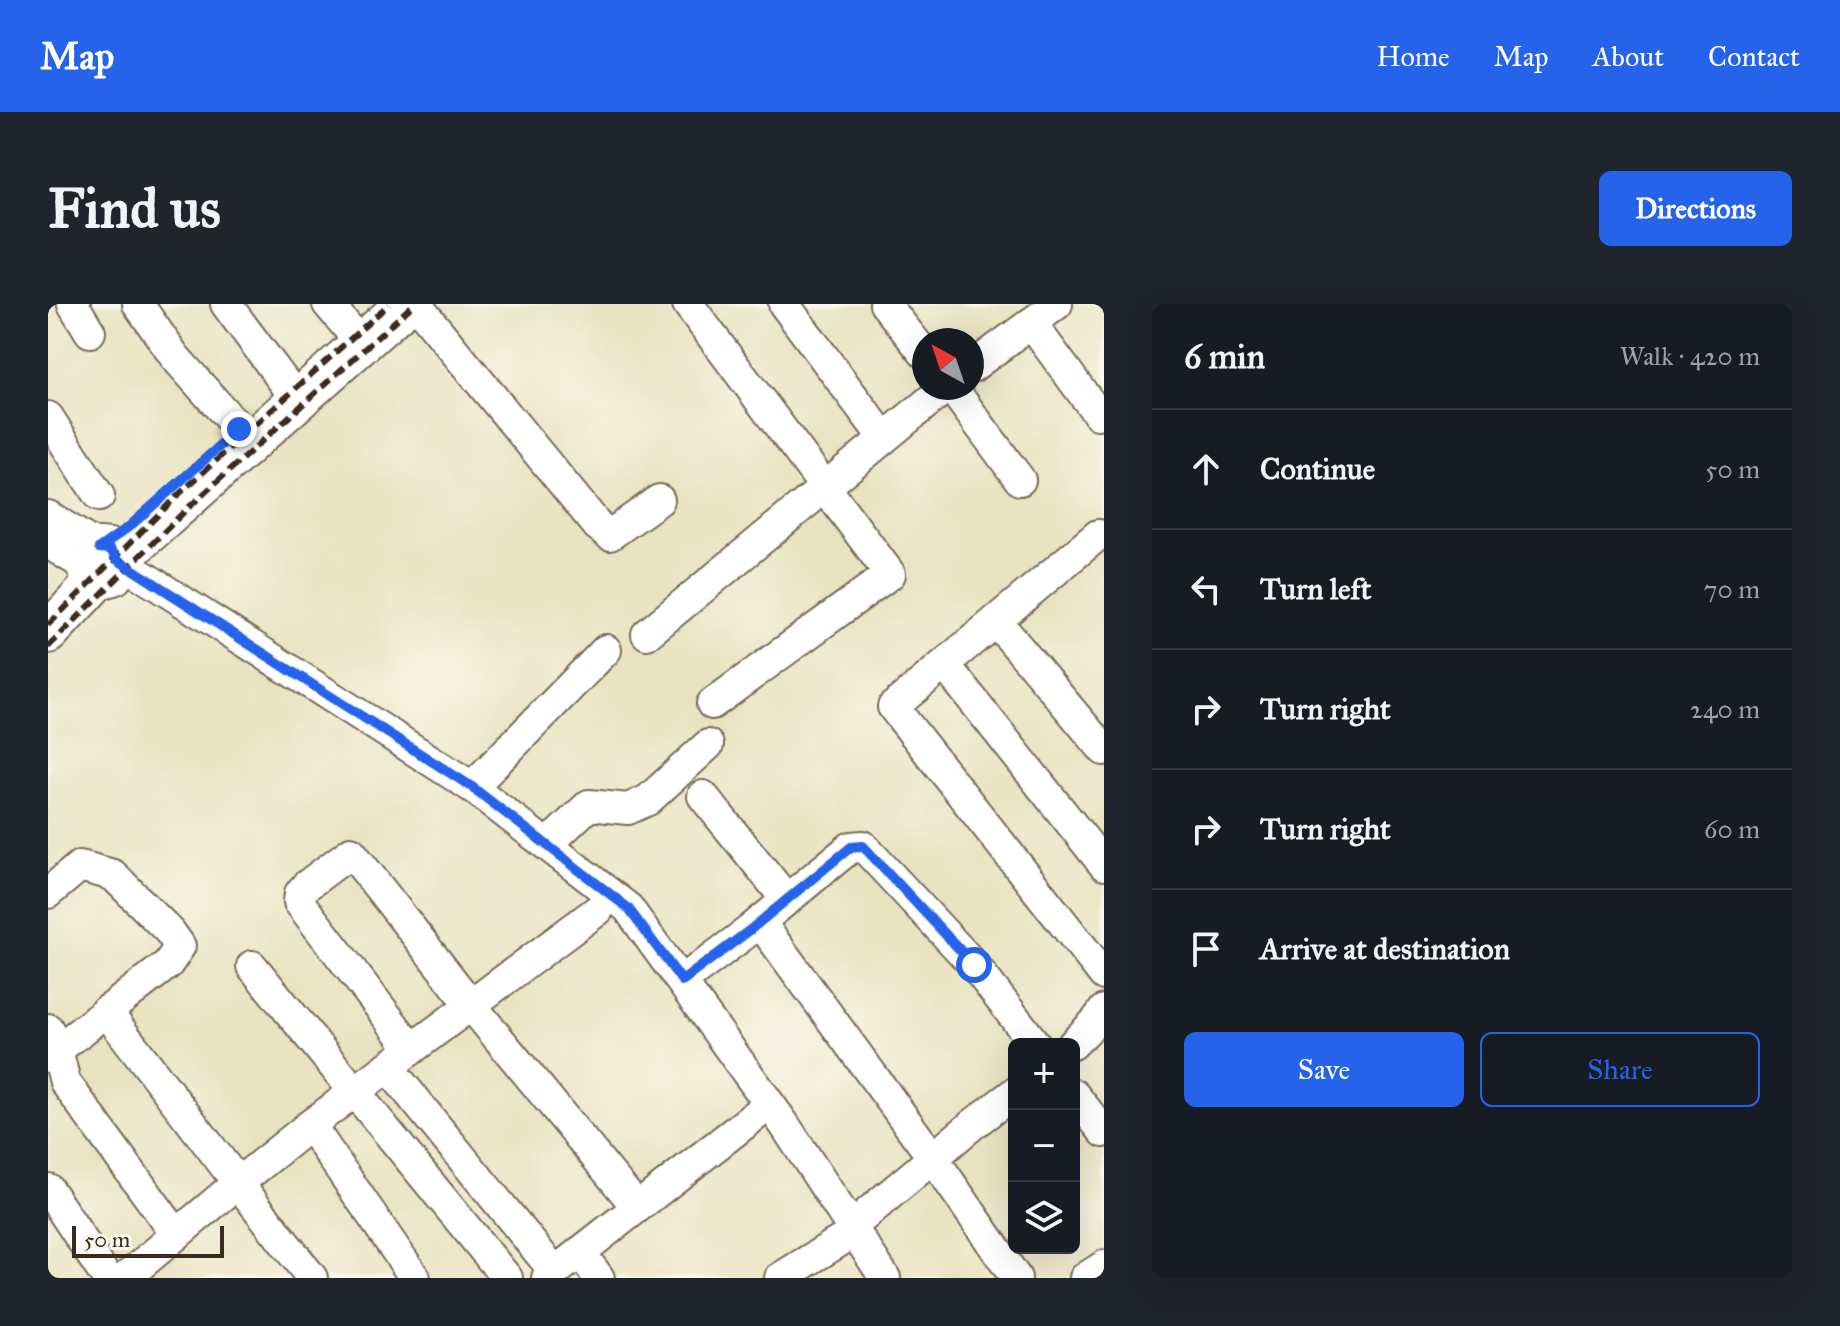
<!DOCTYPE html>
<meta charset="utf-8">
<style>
body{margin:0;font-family:"IM FELL Great Primer",serif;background:#20242c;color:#f1f3f6}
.controls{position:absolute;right:24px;bottom:24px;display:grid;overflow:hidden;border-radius:12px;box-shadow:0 8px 32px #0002}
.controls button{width:72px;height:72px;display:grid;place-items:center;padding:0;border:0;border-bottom:2px solid #363941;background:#171b24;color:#f1f3f6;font:40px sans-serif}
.compass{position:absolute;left:864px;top:24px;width:72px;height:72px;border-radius:50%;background:#171b24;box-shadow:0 8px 32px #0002;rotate:320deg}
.scale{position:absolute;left:24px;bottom:20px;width:152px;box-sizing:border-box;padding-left:8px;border:4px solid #3b2a1e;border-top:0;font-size:22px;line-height:28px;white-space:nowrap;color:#3b2a1e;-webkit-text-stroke:6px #fbf7ec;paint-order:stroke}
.stop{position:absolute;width:24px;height:24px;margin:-18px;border:6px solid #2563eb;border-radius:50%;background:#fff}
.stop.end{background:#2563eb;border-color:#fff;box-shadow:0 2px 8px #0008}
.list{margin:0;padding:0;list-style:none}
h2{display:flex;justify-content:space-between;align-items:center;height:104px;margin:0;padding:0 32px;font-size:34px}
h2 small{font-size:26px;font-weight:400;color:#9ea1a6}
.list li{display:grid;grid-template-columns:52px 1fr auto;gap:24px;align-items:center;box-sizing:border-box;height:120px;padding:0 32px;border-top:2px solid #363941}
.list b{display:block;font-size:30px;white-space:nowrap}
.list em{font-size:26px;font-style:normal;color:#9ea1a6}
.actions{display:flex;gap:16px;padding:24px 32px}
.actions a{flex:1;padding:18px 0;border:2px solid #2563eb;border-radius:12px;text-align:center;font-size:28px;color:#2563eb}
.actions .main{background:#2563eb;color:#fff}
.icon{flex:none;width:44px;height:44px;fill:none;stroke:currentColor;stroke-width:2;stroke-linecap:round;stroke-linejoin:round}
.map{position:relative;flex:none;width:1056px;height:974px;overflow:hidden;border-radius:12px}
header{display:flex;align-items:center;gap:48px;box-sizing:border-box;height:112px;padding:0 40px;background:#2563eb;color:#fff}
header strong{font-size:38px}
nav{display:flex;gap:44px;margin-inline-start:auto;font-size:28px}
.intro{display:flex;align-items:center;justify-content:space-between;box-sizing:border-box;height:192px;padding:0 48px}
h1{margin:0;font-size:56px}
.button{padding:20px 36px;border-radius:12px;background:#2563eb;color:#fff;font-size:28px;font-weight:700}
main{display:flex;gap:48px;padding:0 48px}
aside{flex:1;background:#171b24;border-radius:12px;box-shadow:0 8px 32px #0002}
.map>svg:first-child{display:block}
</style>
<header>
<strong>Map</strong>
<nav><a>Home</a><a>Map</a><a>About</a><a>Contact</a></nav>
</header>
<div class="intro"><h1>Find us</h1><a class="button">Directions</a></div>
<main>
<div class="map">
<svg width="1056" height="974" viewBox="0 0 1056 974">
<rect width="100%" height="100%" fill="#fbf7ec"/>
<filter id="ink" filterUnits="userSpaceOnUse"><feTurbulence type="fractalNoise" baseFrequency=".0125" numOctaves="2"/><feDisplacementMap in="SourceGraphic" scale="16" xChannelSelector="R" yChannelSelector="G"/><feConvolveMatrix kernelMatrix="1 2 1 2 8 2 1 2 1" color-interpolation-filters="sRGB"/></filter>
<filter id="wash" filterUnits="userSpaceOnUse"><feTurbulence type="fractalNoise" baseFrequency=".006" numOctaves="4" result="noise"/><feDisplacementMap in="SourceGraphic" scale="32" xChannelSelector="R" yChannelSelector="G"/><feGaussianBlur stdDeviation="1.8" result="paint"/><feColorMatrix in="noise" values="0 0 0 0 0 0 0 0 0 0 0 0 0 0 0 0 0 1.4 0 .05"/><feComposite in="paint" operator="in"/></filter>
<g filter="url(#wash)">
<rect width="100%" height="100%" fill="#e9e3c1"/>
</g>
<g filter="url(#ink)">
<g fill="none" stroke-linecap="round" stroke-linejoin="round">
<defs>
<g id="minor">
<path d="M25 0 42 28"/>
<path d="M90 0 127 53 191 125"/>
<path d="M178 0 239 82"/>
<path d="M280 0 302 26"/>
<path d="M368 0 550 222 562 231 611 196"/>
<path d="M640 0 842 270 664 400"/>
<path d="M736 0 836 134"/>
<path d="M837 0 876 49"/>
<path d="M983 19 1050 110"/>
<path d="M924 63 1009 0"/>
<path d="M904 84 972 176"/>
<path d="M0 113 51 192"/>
<path d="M0 212 51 244"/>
<path d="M1050 231 845 403 1056 671"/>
<path d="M0 239 39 263"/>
<path d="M70 256 424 483 580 604 736 820 837 974"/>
<path d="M948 317 1056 446"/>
<path d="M599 330 897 84"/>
<path d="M897 361 1056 561"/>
<path d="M424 483 558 346"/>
<path d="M655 492 739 596"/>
<path d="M499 541 541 501 580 505 600 496 660 441"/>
<path d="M0 589 32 562 65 571 122 628 132 642 120 660 0 753"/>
<path d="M712 618 885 854 968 974"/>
<path d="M204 662 459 974"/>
<path d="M634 677 702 626 803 543 815 542 926 661 987 740"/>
<path d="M58 707 190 879 77 974"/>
<path d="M0 725 9 745 17 778 128 930"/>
<path d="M1025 740 1048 717 1056 706"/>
<path d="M364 745 251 598 252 589 258 582 303 548 423 701 589 903"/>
<path d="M340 763 507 968"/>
<path d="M1026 791 1056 828"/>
<path d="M262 821 367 974"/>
<path d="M0 885 59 974"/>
<path d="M803 923 924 821 966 789"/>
<path d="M532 948 551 974"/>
<path d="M264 974 190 879 262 821 550 606"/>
<path d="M499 974 709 810"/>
<path d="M732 974 792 937"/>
<path d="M1037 974 1056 962"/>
</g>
<g id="major">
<path d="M70 256 62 245 51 244 40 252C37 263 40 270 50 275L65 271 70 256 358 0"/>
<path d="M0 329 50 275"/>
</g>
</defs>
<use href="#minor" stroke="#786b57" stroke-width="34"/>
<use href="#major" stroke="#786b57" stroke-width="44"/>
<use href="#minor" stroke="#fff" stroke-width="30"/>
<use href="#major" stroke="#fff" stroke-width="40"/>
<g stroke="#3b2a1e" stroke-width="6" stroke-dasharray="12 6" stroke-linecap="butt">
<path d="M0 321 130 191 341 0"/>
<path d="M0 343 141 203 366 0"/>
</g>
</g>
</g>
<g fill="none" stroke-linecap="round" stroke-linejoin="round" filter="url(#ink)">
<path stroke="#2563eb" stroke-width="10" d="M191 125 82 222 51 244 62 245 70 256 424 483 580 604 634 677 702 626 803 543 815 542 926 661"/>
</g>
</svg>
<div class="controls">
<button>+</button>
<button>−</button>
<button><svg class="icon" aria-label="layers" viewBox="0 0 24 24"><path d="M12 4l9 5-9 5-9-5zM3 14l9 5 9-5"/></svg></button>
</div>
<svg class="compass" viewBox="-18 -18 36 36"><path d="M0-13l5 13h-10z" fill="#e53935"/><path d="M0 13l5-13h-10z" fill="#9ea1a6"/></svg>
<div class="scale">50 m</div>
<div class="stop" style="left:926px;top:661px"></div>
<div class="stop end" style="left:191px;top:125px"></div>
</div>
<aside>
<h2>6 min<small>Walk · 420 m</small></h2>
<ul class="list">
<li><svg class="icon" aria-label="ahead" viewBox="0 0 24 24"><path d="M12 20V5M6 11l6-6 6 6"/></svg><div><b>Continue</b></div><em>50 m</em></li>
<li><svg class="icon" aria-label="left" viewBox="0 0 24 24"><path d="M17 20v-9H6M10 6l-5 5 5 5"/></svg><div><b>Turn left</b></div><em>70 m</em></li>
<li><svg class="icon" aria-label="right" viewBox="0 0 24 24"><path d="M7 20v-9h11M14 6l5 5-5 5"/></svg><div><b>Turn right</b></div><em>240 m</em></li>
<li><svg class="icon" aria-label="right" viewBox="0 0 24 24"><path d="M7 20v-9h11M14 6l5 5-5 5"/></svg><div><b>Turn right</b></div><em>60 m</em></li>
<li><svg class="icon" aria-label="arrive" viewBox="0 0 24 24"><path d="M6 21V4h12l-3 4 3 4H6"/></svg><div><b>Arrive at destination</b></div></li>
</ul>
<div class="actions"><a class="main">Save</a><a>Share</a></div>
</aside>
</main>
